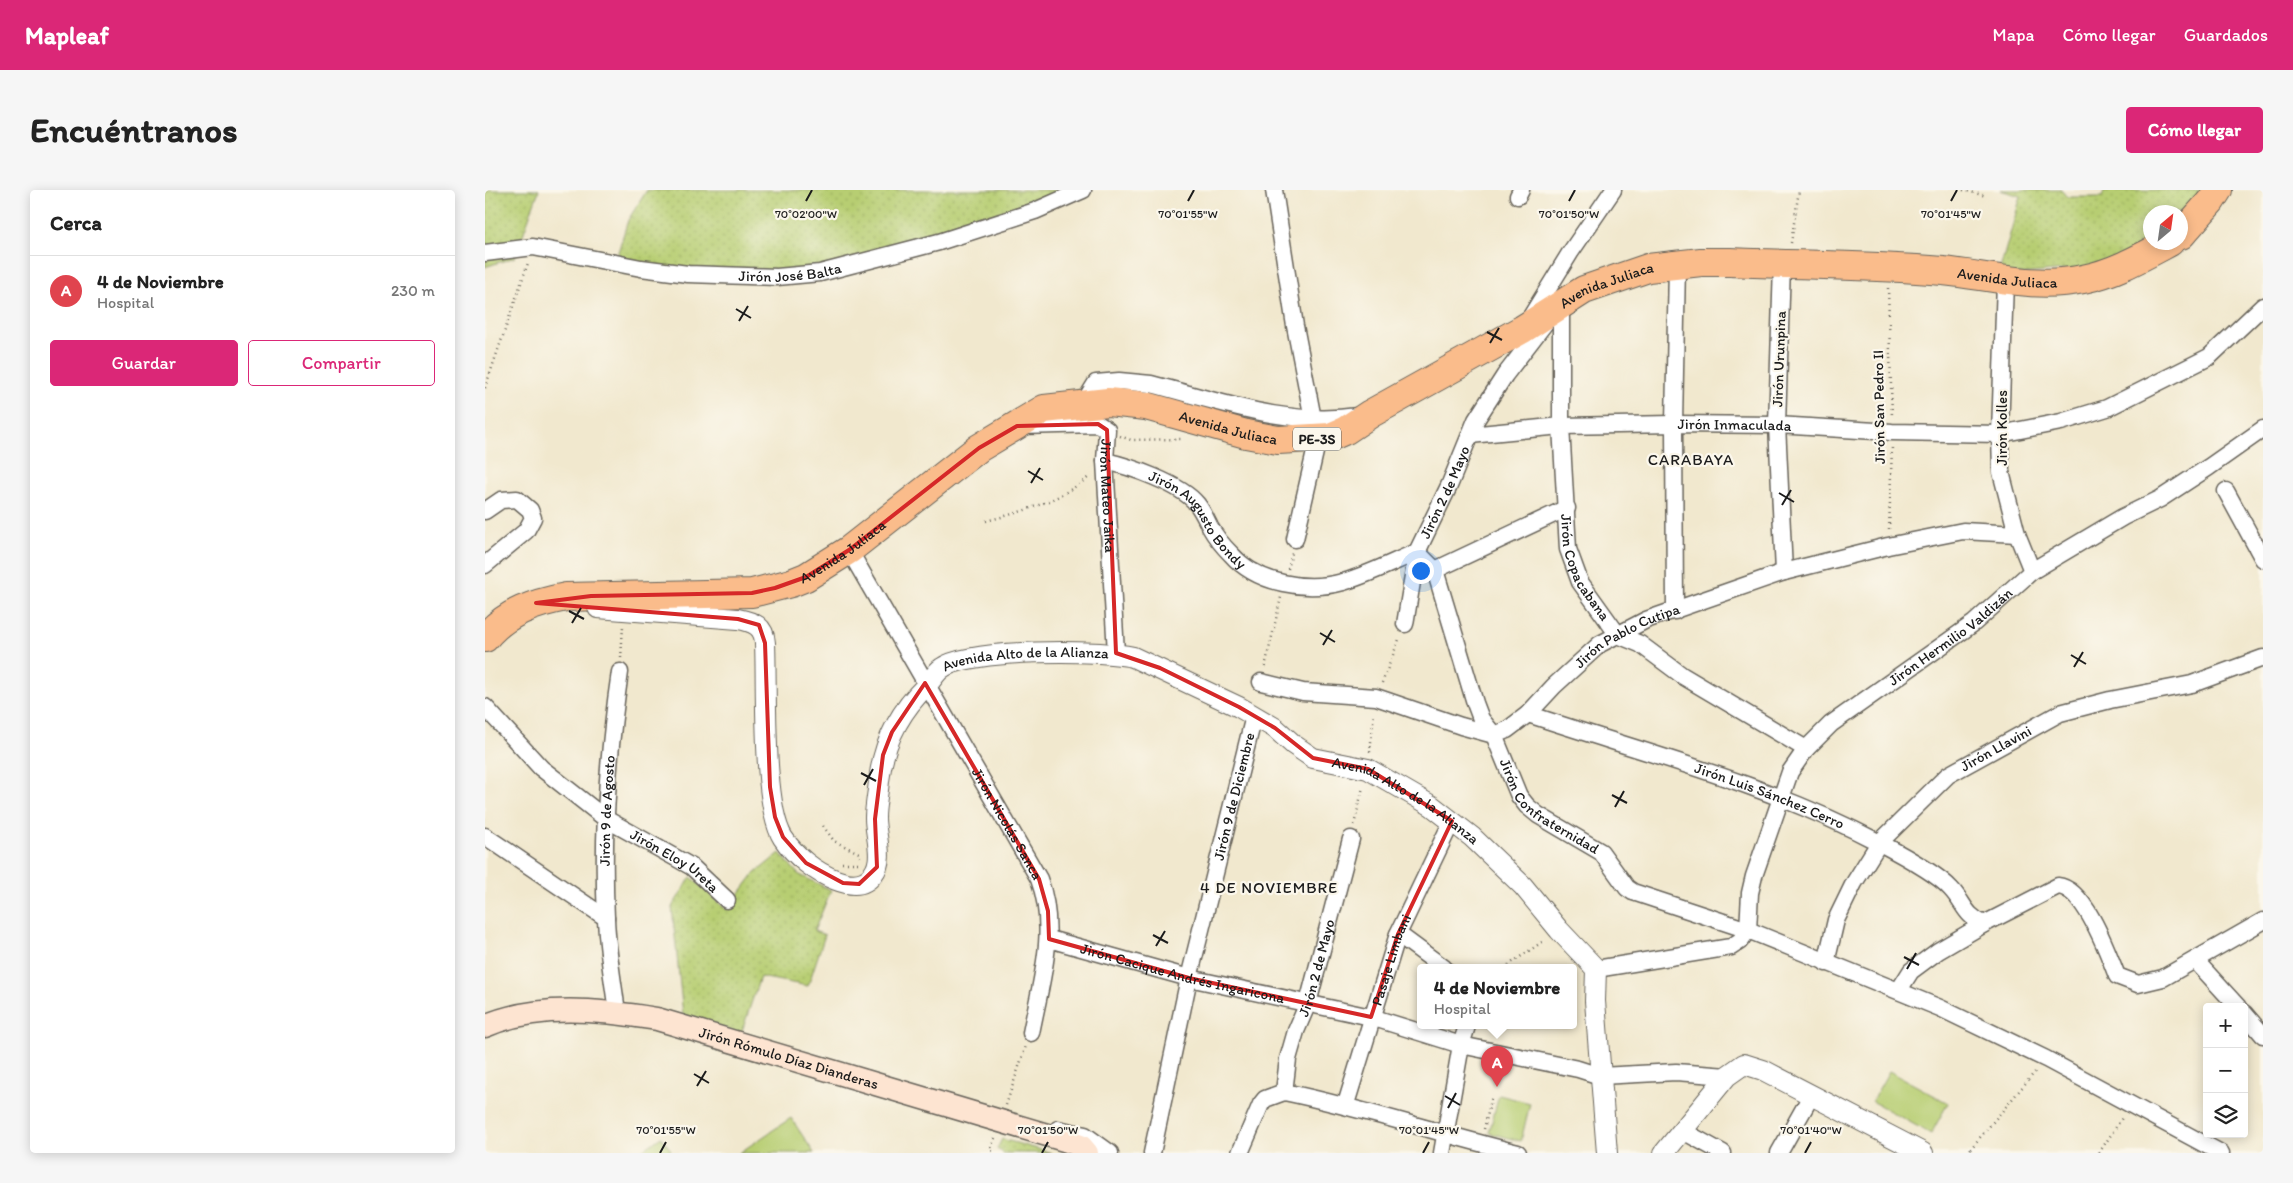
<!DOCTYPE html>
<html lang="es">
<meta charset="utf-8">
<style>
body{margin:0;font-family:Itim,sans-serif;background:#f6f6f6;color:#222}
.controls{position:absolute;right:15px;bottom:15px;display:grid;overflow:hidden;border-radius:5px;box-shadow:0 2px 12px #0003}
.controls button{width:45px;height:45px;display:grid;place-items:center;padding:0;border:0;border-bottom:1px solid #e0e0e0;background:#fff;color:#222;font:25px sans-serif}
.compass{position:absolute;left:1658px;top:15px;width:45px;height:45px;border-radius:50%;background:#fff;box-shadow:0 2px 12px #0003;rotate:29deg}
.you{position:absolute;left:935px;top:380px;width:18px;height:18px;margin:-12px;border:4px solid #fff;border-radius:50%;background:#1a73e8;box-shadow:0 0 0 8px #1a73e833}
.badge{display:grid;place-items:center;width:32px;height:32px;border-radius:50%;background:#db2777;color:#fff;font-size:16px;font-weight:700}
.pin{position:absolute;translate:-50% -41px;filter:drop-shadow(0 1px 2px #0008)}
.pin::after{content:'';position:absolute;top:26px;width:18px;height:15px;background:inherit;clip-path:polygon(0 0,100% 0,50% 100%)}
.popup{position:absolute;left:932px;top:774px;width:160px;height:65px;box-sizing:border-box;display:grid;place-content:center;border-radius:5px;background:#fff;filter:drop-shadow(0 1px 4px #0005);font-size:16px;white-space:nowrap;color:#767676}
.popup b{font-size:19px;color:#222}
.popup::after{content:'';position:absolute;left:50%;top:100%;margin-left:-10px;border:10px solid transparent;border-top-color:#fff}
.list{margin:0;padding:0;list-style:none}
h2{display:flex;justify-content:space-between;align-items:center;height:65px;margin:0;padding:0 20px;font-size:21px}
h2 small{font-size:16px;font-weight:400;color:#767676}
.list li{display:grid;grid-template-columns:32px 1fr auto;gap:15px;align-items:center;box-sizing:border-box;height:70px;padding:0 20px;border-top:1px solid #e0e0e0}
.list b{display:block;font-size:19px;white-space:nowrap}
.list p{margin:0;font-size:16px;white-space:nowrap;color:#767676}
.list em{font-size:16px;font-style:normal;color:#767676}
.actions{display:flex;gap:10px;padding:15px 20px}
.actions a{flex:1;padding:11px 0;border:1px solid #db2777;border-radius:5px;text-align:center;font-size:18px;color:#db2777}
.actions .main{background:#db2777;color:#fff}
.icon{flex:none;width:28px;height:28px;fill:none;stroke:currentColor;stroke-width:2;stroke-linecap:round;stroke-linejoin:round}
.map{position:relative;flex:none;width:1778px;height:963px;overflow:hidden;border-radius:5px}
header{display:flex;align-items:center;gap:30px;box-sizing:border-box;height:70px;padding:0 25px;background:#db2777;color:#fff}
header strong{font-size:24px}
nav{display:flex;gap:28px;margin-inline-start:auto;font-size:18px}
.intro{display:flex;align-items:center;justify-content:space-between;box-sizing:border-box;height:120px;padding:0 30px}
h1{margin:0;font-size:35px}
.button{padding:12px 22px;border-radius:5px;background:#db2777;color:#fff;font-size:18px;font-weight:700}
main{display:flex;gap:30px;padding:0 30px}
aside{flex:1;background:#fff;border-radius:5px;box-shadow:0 2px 12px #0003}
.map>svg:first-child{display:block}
</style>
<header>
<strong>Mapleaf</strong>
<nav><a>Mapa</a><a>Cómo llegar</a><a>Guardados</a></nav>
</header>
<div class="intro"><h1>Encuéntranos</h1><a class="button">Cómo llegar</a></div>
<main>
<aside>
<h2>Cerca<small></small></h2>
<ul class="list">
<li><span class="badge" style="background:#e0444e">A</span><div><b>4 de Noviembre</b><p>Hospital</p></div><em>230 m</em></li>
</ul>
<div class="actions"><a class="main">Guardar</a><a>Compartir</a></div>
</aside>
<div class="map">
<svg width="1778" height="963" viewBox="0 0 1778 963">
<defs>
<pattern id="grass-dots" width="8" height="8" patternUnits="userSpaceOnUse" patternTransform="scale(1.25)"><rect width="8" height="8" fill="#b7ce72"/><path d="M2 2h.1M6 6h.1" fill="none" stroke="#9db062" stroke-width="1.8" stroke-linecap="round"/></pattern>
</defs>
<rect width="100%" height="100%" fill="#fbf7ec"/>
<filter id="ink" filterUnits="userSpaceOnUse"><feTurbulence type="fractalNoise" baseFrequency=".02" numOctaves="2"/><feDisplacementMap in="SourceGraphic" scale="10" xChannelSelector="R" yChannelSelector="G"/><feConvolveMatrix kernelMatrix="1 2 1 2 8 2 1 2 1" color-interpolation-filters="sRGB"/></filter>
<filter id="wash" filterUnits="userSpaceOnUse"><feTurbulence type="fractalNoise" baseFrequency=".0096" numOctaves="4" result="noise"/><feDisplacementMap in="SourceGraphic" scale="20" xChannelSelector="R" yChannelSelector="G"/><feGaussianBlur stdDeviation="1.12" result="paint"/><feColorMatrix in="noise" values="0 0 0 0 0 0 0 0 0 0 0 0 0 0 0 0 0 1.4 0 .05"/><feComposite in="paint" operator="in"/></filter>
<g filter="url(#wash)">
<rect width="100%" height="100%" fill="#f1e8ce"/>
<g fill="url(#grass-dots)" stroke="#6a7547">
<path d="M0 0H54L30 67 0 77Z"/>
<path d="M162 0H596L337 86 129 75 143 30Z"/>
<path d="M1515 0H1576L1582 7H1617L1620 0H1720L1696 32V22H1666V52L1626 76 1513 86 1536 6Z"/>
<path d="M295 663 313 684 346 700 329 741 340 745 323 796 275 787 256 844 198 825 187 717 206 687 242 720 269 684Z"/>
<path d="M517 949 567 963H519L512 959Z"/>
</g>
<g fill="#b7ce72" stroke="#6a7547">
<path d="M1404 881 1463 913 1446 944 1387 911Z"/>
<path d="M1014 905 1045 913 1036 951 1004 943Z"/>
<path d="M306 928 329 963H254Z"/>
<path d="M176 947 186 960 182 963H154Z"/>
</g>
</g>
<g filter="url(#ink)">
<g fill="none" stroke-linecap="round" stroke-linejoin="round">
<defs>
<g id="minor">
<path d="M789 0 810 136 828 229"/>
<path d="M1033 6 1036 0"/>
<path id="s1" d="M0 63 48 57 156 78 203 84 292 87 335 83 454 52 550 21 598 0"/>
<path d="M1297 74 1292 235 1299 382"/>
<path d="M1520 91 1515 244 1516 282 1532 344 1547 381"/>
<path id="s2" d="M1076 114V236L1083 359 1095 392 1133 445 1155 454 1198 486 1321 559"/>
<path d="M1045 128 1085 63 1128 0"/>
<path d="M598 214 611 193 634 191 666 194C734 211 802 237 873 226"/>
<path id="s3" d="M536 236 613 234 622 240 620 271 631 463"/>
<path id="s4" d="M985 245 1076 236 1189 234 1292 235 1407 242 1515 244 1576 232 1622 218 1724 167 1778 116"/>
<path id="s5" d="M620 271C644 276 696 294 712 314 717 320 721 329 725 337 730 346 738 356 746 364 772 394 821 402 858 392 883 385 908 372 932 362L950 380 990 513 996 529 1009 545 1034 606 1042 616 1053 625 1116 662 1142 698 1148 702 1263 740 1455 818 1561 869 1736 963"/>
<path d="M1741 301 1778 369"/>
<path d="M0 321 16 310 32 309 45 320 48 328 41 341 0 375"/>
<path d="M810 349 833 249"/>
<path id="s6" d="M364 360 554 689C573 740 556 791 546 843"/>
<path d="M950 380 1082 318"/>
<path d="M1190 421 1189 234 1192 74"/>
<path id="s7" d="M920 434 932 362 964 296 991 230 1020 185 1060 133"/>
<path id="s8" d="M776 492 818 502 891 507 976 536 1009 545 1022 540 1043 524 1069 496 1115 454 1161 430 1299 382 1403 356 1478 341 1532 344"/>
<path id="s9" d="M0 517 56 578 121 629 207 677 242 710"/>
<path id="s10" d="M1043 524C1160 563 1283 594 1393 652 1412 662 1453 684 1466 699 1480 714 1479 725 1499 734"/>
<path d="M0 646 121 728"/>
<path id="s11" d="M1263 740 1265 703 1269 686 1305 582 1321 559 1346 534 1489 433 1547 381 1638 327 1675 309 1724 277 1778 239"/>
<path d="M913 744 959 778"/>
<path id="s12" d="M564 749 704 788 886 827 976 855 1093 879 1115 886 1191 882 1242 886"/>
<path d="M1710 770 1753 817"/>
<path id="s13" d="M1341 773 1351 730 1369 693 1394 653 1463 585 1575 523 1625 510 1707 494 1778 468"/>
<path d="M1111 779 1246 757 1255 751 1263 740"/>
<path d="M1414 800 1426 781 1453 761 1499 734 1573 696C1600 698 1623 763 1632 786L1653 794 1678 788 1778 731"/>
<path id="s14" d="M132 822C128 791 122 759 121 728 117 646 123 563 135 482"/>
<path d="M1759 823 1778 845"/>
<path d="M799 902C878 918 955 944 1033 963"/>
<path id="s15" d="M861 914 913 744 967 631"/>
<path d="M573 939 600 945 625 963"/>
<path d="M1198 941 1238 963"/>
<path id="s16" d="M667 963 704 788 769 526"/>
<path id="s17" d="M755 963 776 914 780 909 799 902 803 869 811 841 823 813 866 649"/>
<path d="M957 963 976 855 982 836"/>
<path d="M1294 963 1326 906"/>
</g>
<g id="tertiary">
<path id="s18" d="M113 418 253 429C269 432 279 436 280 453 282 496 277 615 298 648 310 666 330 682 351 690 364 695 379 697 388 684 400 669 390 646 390 628 390 616 393 603 394 591 398 554 415 521 442 495 447 490 451 482 457 478 484 459 615 459 648 467L754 517 790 538 809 555 828 568 883 579 947 616 987 647 1038 696 1074 740 1111 779 1110 811 1122 963"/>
<path d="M1179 963 1242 886 1259 874 1278 880 1438 963"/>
</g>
<g id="secondary">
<path id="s19" d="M0 836C52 813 117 820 172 829L579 950 596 956 602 963"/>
</g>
<g id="trunk">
<path d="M1696 45 1726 11 1733 0"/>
<path id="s20" d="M0 448C21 422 50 413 81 407L267 403 306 393 321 387 364 360 494 258 559 219 623 212 661 216 761 244 793 250 845 247 861 240 885 224 1038 139 1099 100 1163 78 1216 72H1245C1316 75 1388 75 1458 81 1505 86 1551 99 1598 89 1629 83 1657 67 1685 52"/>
</g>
</defs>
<use href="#minor" stroke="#67635a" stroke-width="19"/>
<use href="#tertiary" stroke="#67635a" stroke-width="22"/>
<use href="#secondary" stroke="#67635a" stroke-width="25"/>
<use href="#trunk" stroke="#67635a" stroke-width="30"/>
<g stroke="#67635a" stroke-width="2.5" stroke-dasharray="1 4" stroke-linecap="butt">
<path d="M1478 0 1501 6"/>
<path d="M1306 53 1314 0"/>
<path d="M1403 98 1407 227"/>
<path d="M0 198 43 73"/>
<path d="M635 246 646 250 697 249"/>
<path d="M501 331C538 322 576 310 605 286"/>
<path d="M1404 339 1407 257"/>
<path d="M803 379 807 363"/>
<path d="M136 468 138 436"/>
<path d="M780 477 796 407"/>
<path d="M897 493 915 447"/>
<path d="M885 562 889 523"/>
<path d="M869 635 878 597"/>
<path d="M338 636 349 651 374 663 375 667"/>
<path d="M357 673H374"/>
<path d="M1019 778 1060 750"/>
<path d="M521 915 541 856"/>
<path d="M999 939 1007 906"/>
<path d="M510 948 505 960 510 963"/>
<path d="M1482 963 1550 882"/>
<path d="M1614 963 1637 928"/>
</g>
<use href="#minor" stroke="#fff" stroke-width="16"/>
<use href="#tertiary" stroke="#fff" stroke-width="20"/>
<use href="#secondary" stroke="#fde4d1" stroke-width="22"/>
<use href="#trunk" stroke="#fabc8b" stroke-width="28"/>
</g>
</g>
<path fill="none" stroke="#d62828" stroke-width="4" stroke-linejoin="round" d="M613 234 622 240 631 463 675 478 754 517 790 538 828 568 883 579 967 631 913 744 886 827 704 788 564 749 563 721 554 689 440 493 407 542 398 565 390 629 392 677 374 694 358 693 321 673 298 647 290 627 285 597 280 453 274 435 253 429 51 413 106 406 267 403 290 398 321 387 364 360 494 258 532 236Z"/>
<path fill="none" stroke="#1c1c1c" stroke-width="2" d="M321 11 327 0M703 11 709 0M1084 11 1090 0M1466 11 1472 0M251 119 266 128M254 131 263 116M1002 142 1017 150M1005 153 1014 138M543 281 558 290M546 293 555 278M1294 303 1309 312M1297 315 1306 300M84 421 99 429M87 433 96 418M835 443 850 452M838 455 847 440M1586 465 1601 474M1589 477 1598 462M376 583 391 591M379 595 388 579M1127 605 1142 613M1130 617 1139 601M668 745 683 753M671 756 680 741M1419 767 1434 775M1422 779 1431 763M209 884 224 893M212 896 221 881M960 906 975 915M963 918 971 903M175 963 181 952M557 963 563 952M938 963 944 952M1320 963 1326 952"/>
<g text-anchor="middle" stroke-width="4.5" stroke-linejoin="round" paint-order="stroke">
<rect fill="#fbf7ec" stroke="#5f5e5a" stroke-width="1" x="808" y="237.5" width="48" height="23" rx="4"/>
<g font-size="14" font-weight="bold" fill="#1c1c1c">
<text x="832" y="254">PE-3S</text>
</g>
<g font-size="15" fill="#1c1c1c" stroke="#fbf7ec">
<text dy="5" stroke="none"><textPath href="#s1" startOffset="308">Jirón José Balta</textPath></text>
<text dy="5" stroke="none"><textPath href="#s20" startOffset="1640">Avenida Juliaca</textPath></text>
<text dy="5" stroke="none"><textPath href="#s20" startOffset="1235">Avenida Juliaca</textPath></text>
<text transform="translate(1294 169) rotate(-88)" y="5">Jirón Urunpina</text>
<text transform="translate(1394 217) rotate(-91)" y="5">Jirón San Pedro II</text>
<text dy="5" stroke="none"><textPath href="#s4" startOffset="265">Jirón Inmaculada</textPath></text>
<text dy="5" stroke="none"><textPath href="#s20" startOffset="815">Avenida Juliaca</textPath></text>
<text transform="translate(1517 238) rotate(-90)" y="5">Jirón Kolles</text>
<text dy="5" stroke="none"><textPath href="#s7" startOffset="139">Jirón 2 de Mayo</textPath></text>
<text dy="5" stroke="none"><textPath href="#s3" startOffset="154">Jirón Mateo Jaika</textPath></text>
<text dy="5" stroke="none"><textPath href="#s5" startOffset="114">Jirón Augusto Bondy</textPath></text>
<text dy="5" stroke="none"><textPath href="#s20" startOffset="380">Avenida Juliaca</textPath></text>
<text dy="5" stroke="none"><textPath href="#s2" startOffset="268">Jirón Copacabana</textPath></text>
<text dy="5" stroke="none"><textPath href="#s11" startOffset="376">Jirón Hermilio Valdizán</textPath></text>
<text dy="5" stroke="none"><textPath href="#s8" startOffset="409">Jirón Pablo Cutipa</textPath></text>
<text dy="5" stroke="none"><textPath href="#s18" startOffset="799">Avenida Alto de la Alianza</textPath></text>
<text dy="5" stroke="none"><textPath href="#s13" startOffset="284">Jirón Llavini</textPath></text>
<text dy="5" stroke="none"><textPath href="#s16" startOffset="366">Jirón 9 de Diciembre</textPath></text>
<text dy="5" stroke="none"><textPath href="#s10" startOffset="255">Jirón Luis Sánchez Cerro</textPath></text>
<text dy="5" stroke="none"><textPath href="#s18" startOffset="1218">Avenida Alto de la Alianza</textPath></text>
<text dy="5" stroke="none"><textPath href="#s5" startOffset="661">Jirón Confraternidad</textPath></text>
<text dy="5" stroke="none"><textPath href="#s14" startOffset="202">Jirón 9 de Agosto</textPath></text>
<text dy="5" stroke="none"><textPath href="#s6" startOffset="316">Jirón Nicolás Sanca</textPath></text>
<text dy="5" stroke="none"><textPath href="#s9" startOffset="246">Jirón Eloy Ureta</textPath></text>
<text dy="5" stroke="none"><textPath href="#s15" startOffset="151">Pasaje Limbani</textPath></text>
<text dy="5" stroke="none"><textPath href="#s17" startOffset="209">Jirón 2 de Mayo</textPath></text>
<text dy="5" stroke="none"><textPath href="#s12" startOffset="138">Jirón Cacique Andrés Ingaricona</textPath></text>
<text dy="5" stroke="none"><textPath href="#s19" startOffset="312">Jirón Rómulo Díaz Dianderas</textPath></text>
</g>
<g font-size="16" letter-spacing="1" fill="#1c1c1c" stroke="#fbf7ec">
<text x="1206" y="275">CARABAYA</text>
<text x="784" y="703">4 DE NOVIEMBRE</text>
</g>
</g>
<g font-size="12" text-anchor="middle" fill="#1c1c1c" stroke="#fbf7ec" stroke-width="4.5" stroke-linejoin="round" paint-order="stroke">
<text x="321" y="28">70°02'00"W</text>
<text x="703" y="28">70°01'55"W</text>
<text x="1084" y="28">70°01'50"W</text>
<text x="1466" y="28">70°01'45"W</text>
<text x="181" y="944">70°01'55"W</text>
<text x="563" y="944">70°01'50"W</text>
<text x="944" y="944">70°01'45"W</text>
<text x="1326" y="944">70°01'40"W</text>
</g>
</svg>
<div class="controls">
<button>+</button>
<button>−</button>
<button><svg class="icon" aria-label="layers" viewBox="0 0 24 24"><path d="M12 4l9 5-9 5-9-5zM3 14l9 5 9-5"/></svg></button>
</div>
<svg class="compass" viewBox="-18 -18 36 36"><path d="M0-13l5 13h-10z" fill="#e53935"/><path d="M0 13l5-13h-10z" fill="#767676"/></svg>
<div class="you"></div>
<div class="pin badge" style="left:1012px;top:897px;background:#e0444e">A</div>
<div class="popup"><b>4 de Noviembre</b>Hospital</div>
</div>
</main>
